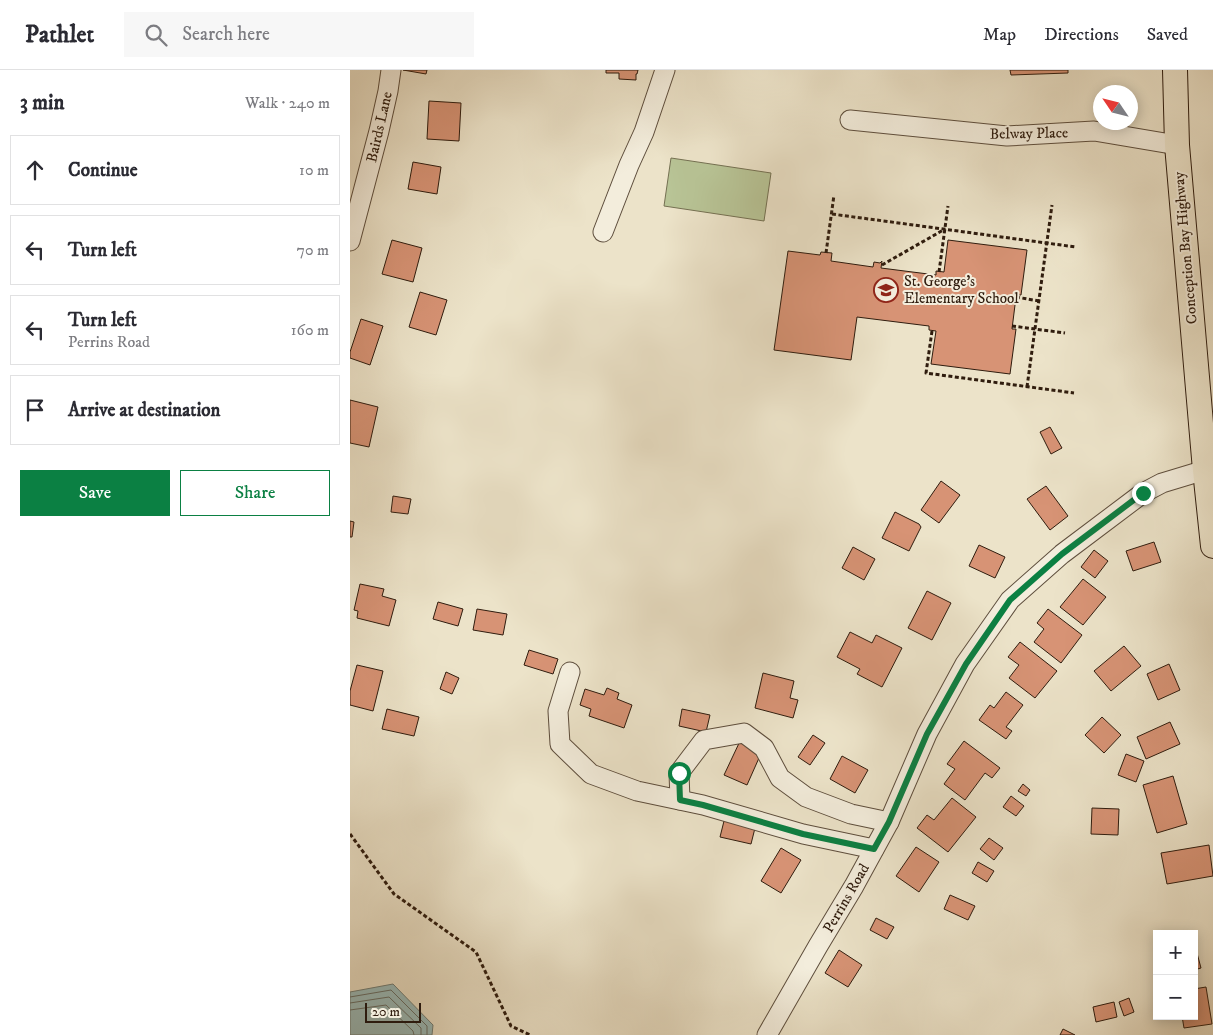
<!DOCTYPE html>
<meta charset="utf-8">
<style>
body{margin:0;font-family:"IM FELL DW Pica",serif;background:#f7f7f7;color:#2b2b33}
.controls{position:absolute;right:15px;bottom:15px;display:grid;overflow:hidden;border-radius:0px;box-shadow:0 2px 12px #0003}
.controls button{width:45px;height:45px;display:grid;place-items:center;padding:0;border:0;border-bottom:1px solid #e1e1e2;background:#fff;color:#2b2b33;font:25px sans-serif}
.compass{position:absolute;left:743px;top:15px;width:45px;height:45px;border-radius:50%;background:#fff;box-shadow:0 2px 12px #0003;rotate:305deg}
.scale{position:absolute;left:15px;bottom:12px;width:56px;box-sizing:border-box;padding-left:5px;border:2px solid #2f1c0e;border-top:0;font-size:14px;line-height:18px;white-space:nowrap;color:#2f1c0e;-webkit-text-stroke:4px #f3eddc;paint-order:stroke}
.stop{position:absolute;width:15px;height:15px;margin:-11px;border:4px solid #0b8043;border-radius:50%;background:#fff}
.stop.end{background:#0b8043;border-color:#fff;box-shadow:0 1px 5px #0008}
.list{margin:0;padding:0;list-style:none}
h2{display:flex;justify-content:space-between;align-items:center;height:65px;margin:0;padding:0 20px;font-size:21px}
h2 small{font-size:16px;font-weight:400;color:#7c7c81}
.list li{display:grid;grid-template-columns:32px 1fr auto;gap:15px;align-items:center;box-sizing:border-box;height:70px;margin:0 10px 10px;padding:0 10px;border:1px solid #e1e1e2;border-radius:0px}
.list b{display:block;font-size:19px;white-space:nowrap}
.list p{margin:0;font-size:16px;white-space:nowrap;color:#7c7c81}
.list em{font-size:16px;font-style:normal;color:#7c7c81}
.actions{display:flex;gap:10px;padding:15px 20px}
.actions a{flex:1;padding:11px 0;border:1px solid #0b8043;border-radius:0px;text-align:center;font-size:18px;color:#0b8043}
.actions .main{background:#0b8043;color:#fff}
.icon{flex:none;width:28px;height:28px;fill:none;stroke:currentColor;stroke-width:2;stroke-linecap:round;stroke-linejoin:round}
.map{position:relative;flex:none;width:863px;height:965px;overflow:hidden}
header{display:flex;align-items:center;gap:30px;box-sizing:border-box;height:70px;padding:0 25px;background:#fff;border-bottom:1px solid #e1e1e2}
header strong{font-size:24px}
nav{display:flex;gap:28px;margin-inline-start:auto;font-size:18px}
.search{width:350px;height:45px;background:#f7f7f7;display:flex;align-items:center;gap:12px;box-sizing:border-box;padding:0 18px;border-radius:0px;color:#7c7c81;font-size:19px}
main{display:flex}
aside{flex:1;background:#fff}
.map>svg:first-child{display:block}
</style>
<header>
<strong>Pathlet</strong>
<div class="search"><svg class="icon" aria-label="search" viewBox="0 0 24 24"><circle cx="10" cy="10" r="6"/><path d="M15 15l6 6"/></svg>Search here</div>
<nav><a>Map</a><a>Directions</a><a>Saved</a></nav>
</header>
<main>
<aside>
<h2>3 min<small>Walk · 240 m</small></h2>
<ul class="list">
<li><svg class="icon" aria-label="ahead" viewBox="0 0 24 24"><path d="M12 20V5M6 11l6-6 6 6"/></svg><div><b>Continue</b></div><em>10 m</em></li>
<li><svg class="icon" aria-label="left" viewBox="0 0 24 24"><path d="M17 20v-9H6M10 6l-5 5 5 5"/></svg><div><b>Turn left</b></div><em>70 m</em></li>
<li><svg class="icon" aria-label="left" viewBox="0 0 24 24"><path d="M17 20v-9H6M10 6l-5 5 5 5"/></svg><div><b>Turn left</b><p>Perrins Road</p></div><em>160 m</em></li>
<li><svg class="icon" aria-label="arrive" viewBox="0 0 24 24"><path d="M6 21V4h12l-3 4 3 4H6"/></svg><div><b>Arrive at destination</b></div></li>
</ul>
<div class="actions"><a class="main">Save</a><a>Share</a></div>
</aside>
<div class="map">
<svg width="863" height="965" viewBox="0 0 863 965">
<rect width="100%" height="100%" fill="#ece3c9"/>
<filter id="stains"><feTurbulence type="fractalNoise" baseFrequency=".004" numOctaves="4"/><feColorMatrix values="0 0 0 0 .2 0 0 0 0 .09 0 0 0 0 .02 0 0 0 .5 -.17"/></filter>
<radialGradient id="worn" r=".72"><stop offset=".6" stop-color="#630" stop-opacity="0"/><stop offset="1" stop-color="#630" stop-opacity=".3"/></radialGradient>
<path fill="#b8c496" stroke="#747052" d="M321 88 421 103 414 151 314 136Z"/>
<path fill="#9abdbd" stroke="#6f7d77" d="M43 914 83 955 82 965H0V922Z"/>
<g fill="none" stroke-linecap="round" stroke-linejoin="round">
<g stroke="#646c66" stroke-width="1">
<path d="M0 927 41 920 77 956V965"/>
<path d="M0 933 39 927 71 958V965"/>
<path d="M0 940 36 935 63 961 64 965"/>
</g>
</g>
<g fill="#d79375" stroke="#2f1c0e">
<path d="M53 0H77L76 4Z"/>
<path d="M256 0H288L287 4H286V10L269 9V3H256Z"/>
<path d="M660 0H718V3L661 5Z"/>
<path d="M79 31 111 33 109 71 77 69Z"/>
<path d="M63 92 91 97 87 124 58 119Z"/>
<path d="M42 170 72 178 63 212 32 204Z"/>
<path d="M598 170 677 180 671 225H666V227L662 259H666L660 304 581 294 586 261 579 260V256L507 247 501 290 424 280 438 181 470 185 471 182 482 183 481 191 523 197 524 192 530 193 532 191 531 198 586 205V201L594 202Z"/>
<path d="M70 222 97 230 86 265 59 257Z"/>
<path d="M11 249 33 256 20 295 0 288V282Z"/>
<path d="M0 330 28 337 19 377 0 373Z"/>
<path d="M700 357 712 378 701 384 690 362Z"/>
<path d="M591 411 610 425 589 453 571 440Z"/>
<path d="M696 416 718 446 700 460 677 429Z"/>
<path d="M43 426 61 429 58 444 41 442Z"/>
<path d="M545 442 569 454 571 457 559 481 532 468Z"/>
<path d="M0 451 4 452 2 467H0Z"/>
<path d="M804 472 811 492 783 501 776 481Z"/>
<path d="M629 475 655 487 645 508 619 496Z"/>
<path d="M503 477 525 489 514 510 492 498Z"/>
<path d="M744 480 758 491 745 508 731 497Z"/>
<path d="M733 509 756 527 733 555 710 537Z"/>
<path d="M10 514 34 519 32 526 46 530 39 556 7 548 8 541 4 540Z"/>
<path d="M577 521 601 533 582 570 558 558Z"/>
<path d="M88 532 113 539 108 556 83 549Z"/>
<path d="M127 539 157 544 153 565 123 560Z"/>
<path d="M698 539 732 565 711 593 684 572 694 559 687 553Z"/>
<path d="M500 562 522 573 526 565 552 578 532 617 507 604 510 599 487 587Z"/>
<path d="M670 572 707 601 685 628 659 608 669 595 658 587Z"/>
<path d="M774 576 791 596 761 621 744 601Z"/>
<path d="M179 580 208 589 203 604 174 595Z"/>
<path d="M819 594 830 620 808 630 797 604Z"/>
<path d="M7 595 33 601 23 641 0 635V621Z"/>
<path d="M96 602 109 608 102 624 90 619Z"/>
<path d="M413 603 444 611 440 628 448 630 443 648 405 638Z"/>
<path d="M257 618 269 623 267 629 282 635 274 658 239 646 241 639 230 635 235 619 254 625Z"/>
<path d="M656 622 673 635 656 657 662 661 656 669 629 650 640 635 644 638Z"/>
<path d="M37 639 69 647 64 666 32 659Z"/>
<path d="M332 639 360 645 356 662 329 656Z"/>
<path d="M752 647 771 665 754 683 735 665Z"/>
<path d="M820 652 830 674 796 689 787 667Z"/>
<path d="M463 665 475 673 460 695 448 687Z"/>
<path d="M391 669 413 679 397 715 374 705Z"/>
<path d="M614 671 650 698 642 708 635 703 615 730 594 714 605 699 597 694Z"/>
<path d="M776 684 794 691 786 712 768 705Z"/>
<path d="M492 686 518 700 505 723 480 709Z"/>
<path d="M823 706 837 754 807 763 793 715Z"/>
<path d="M673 714 680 720 676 726 668 721Z"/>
<path d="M661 726 674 736 666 746 653 737Z"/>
<path d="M602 728 626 747 598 782 567 758 577 745 584 750Z"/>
<path d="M742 738 769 739 768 765 741 764Z"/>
<path d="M374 751 405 758 401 774 370 767Z"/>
<path d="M639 768 653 778 644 790 630 779Z"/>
<path d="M859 775 863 806 817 814 811 783Z"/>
<path d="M566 777 589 792 569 822 546 806Z"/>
<path d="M431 778 451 790 431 823 411 811Z"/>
<path d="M628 792 644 801 637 812 622 803Z"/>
<path d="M600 825 625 836 618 850 594 839Z"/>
<path d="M526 848 544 857 537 869 520 860Z"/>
<path d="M844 872 851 898 844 900Z"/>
<path d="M489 880 512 895 498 917 475 903Z"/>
<path d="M856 917 862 954 834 958 832 946H844V919Z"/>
<path d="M779 928 784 942 774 946 769 932Z"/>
<path d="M764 932 767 947 746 952 743 937Z"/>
<path d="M713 959 725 965H710Z"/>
</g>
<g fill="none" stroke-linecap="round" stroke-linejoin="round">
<defs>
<g id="minor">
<path d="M500 50 657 66 744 61 827 75"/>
<path d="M253 162 279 95 294 62 315 0"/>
<path d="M0 171 29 61 38 21 41 0"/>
<path d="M220 602 208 641 210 674 241 704 287 721 353 735 453 764 524 779"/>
<path d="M330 730 329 703 354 670 394 663 414 678 430 708 456 727 501 744 539 752"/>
<path d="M417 965 468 876 504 816 539 752 577 664 615 594 660 530 712 484 793 423 812 413 855 400"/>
</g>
<path id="major" d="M825 0 827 75 855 400 863 476"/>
</defs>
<use href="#minor" stroke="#5e4e3d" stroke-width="21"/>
<use href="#major" stroke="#2f1c0e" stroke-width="26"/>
<g stroke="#2f1c0e" stroke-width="3" stroke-dasharray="4 2.5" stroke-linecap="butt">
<path d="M482 144 726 177"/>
<path d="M476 183 484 125"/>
<path d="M532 195 595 159"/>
<path d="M589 202 598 136"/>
<path d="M666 227 689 231"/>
<path d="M662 256 715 263"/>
<path d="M582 261 576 303 724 323"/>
<path d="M677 317 702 135"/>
<path d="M0 764 44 824 126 882 161 956 180 965"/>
</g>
<use href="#minor" stroke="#f3eddc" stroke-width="19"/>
<use href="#major" stroke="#ece3c9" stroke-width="24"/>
</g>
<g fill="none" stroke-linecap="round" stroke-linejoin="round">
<path stroke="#0b8043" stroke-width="6" d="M329 703 330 730 353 735 453 764 524 779 539 752 577 664 616 594 660 530 712 484 793 423"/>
</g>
<defs>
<symbol id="school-ring" viewBox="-11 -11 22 22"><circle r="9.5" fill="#f3eddc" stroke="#8f2418" stroke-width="1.5"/><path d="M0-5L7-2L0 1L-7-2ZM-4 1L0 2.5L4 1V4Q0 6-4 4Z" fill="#8f2418"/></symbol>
</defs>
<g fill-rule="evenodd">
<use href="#school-ring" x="522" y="206" width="28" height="28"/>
</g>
<g text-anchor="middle" stroke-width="4" stroke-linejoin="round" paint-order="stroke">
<g font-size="15" fill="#2f1c0e" stroke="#f3eddc">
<text transform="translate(29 57) rotate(-77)" y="5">Bairds Lane</text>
<text transform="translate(679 63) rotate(-1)" y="5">Belway Place</text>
<text transform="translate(835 178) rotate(-95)" y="5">Conception Bay Highway</text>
<text transform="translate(496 828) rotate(-60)" y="5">Perrins Road</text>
</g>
<g font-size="15" fill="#2f1c0e" stroke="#f3eddc" text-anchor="start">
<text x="554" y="216">St. George's<tspan x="554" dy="17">Elementary School</tspan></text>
</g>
</g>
<rect width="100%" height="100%" filter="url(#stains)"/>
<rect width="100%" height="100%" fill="url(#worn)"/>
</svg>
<div class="controls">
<button>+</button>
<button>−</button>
</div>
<svg class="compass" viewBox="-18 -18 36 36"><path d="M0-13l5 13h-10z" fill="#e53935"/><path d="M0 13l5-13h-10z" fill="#7c7c81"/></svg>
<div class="scale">20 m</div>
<div class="stop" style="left:329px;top:703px"></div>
<div class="stop end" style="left:793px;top:423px"></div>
</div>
</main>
